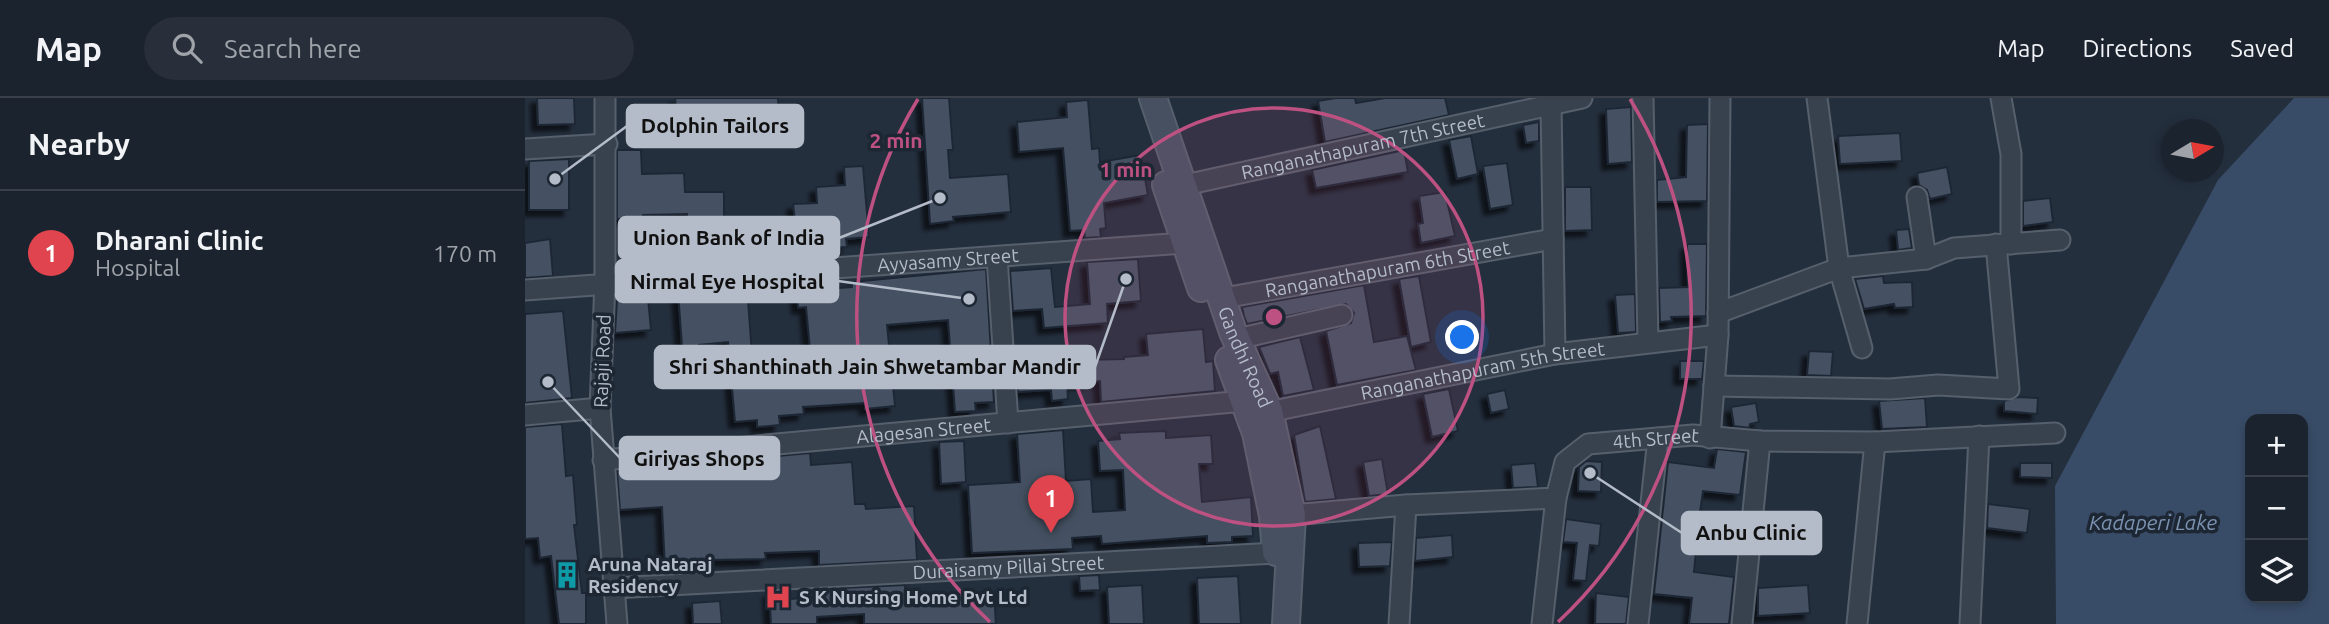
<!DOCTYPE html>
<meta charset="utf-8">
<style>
body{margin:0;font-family:Ubuntu,sans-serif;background:#282f3a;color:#f1f3f6}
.controls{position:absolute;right:21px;bottom:21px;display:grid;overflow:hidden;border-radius:14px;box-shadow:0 4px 10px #0003}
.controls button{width:63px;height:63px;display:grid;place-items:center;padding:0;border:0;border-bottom:2px solid #39404a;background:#1b232e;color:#f1f3f6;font:35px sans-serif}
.compass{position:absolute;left:1636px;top:21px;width:63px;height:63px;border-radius:50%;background:#1b232e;box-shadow:0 4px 10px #0003;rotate:80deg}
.you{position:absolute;left:938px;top:240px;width:24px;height:24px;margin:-18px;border:5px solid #fff;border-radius:50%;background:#1a73e8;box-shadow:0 0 0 10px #1a73e833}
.badge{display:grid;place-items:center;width:46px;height:46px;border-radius:50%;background:#d93025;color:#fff;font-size:23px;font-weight:700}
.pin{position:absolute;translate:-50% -58px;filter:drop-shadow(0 2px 4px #0008)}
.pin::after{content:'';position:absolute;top:37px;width:24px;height:21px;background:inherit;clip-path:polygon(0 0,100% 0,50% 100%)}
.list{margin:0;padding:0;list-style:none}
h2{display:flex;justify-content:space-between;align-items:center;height:91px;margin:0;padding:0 28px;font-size:30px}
h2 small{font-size:23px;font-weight:400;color:#a0a4aa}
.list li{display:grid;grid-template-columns:46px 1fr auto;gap:21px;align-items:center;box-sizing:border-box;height:126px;padding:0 28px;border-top:2px solid #39404a}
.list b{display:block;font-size:26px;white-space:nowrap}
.list p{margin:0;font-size:23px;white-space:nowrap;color:#a0a4aa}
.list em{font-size:23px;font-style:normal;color:#a0a4aa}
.icon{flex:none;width:38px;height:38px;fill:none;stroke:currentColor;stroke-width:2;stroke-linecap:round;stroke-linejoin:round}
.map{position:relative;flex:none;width:1804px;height:526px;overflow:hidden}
header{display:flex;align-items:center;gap:42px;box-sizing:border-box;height:98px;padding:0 35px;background:#1b232e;border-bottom:2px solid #39404a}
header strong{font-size:33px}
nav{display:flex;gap:38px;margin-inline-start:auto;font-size:24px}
.search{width:490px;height:63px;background:#282f3a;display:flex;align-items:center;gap:18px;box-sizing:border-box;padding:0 24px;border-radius:38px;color:#a0a4aa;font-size:26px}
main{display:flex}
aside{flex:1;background:#1b232e}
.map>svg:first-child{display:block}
</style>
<header>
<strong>Map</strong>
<div class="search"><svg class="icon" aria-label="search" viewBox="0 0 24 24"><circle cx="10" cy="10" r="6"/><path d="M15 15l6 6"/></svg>Search here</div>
<nav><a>Map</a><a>Directions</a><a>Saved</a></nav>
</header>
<main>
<aside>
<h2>Nearby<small></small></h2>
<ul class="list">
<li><span class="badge" style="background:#e0444e">1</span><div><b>Dharani Clinic</b><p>Hospital</p></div><em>170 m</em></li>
</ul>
</aside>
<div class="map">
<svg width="1804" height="526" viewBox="0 0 1804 526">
<defs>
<filter id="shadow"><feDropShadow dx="-6" dy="6" stdDeviation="2" flood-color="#0009"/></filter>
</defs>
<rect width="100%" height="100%" fill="#242f3e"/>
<path fill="#394c67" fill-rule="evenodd" d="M1769 0H1804V526H1531L1530 388 1693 82ZM1725 321H1778V500H1725Z"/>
<g fill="#455162" stroke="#1f2835" stroke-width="2" filter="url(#shadow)">
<path d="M12 0H49L50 26 13 27Z"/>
<path d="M150 0H253L255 29 153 36Z"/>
<path d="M397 0H424L428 52H423L425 80 483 76 486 114 428 119 429 123 405 126Z"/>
<path d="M811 0H830L831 5 860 0H920L924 17 800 44 793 3Z"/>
<path d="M563 2 567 51 574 50 575 64 616 57 623 97 579 105 581 130 575 131 576 139 560 140 559 132 545 133 538 50 494 54 492 24 542 19 541 4Z"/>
<path d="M1106 9 1107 64 1083 66 1081 11Z"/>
<path d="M1014 24V43L1001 45 998 27Z"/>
<path d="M1183 26 1182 103 1132 104V82L1161 79 1162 27Z"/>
<path d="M1375 35 1377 63 1315 66 1313 38Z"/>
<path d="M946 38 953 76 932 81 924 42Z"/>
<path d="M92 52H116L117 76 159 75 160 94H199V146H162V116L118 117V121H92Z"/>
<path d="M879 52 883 74 791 90 787 72Z"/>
<path d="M44 61V112H4V63Z"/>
<path d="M982 65 988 107 965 111 958 68Z"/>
<path d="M338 68 344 139 321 141 322 149 267 150 266 133 271 132 268 106 292 105 291 89 320 87 319 69Z"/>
<path d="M1422 69 1427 96 1405 101 1402 92 1394 87 1392 75Z"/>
<path d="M1040 89H1066L1067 132 1040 133Z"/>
<path d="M920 94 930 138 896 145 893 126 898 125 894 98Z"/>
<path d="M1525 100 1528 124 1498 128V103Z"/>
<path d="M1384 131 1387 150 1373 152 1371 132Z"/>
<path d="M25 141 28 178 0 180V145Z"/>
<path d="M1162 146H1182L1181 218 1146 219 1147 223 1135 224 1134 190 1163 189Z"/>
<path d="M613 161 616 203 582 206 583 225 519 230 517 211 488 213 485 173 526 170 530 209 565 206 562 164Z"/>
<path d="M461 171 469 304 450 305 451 313 430 314 423 222 362 227 370 308 340 311V305L278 309 279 316 254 318 255 327 232 329V322L210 324 203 244 174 247 177 272 163 273 161 248H157L153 193 222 189 227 256 285 251 281 209 273 210 272 193 327 189V184Z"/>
<path d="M894 178 906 244 886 249 874 181Z"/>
<path d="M1358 178 1359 185 1387 184 1388 209 1370 210 1369 206 1339 211 1330 181Z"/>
<path d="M839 187 849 244 882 238 891 272 812 287 801 233 826 225 829 215 821 206 722 226 719 218 717 209Z"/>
<path d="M1110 196 1111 234 1093 235 1090 197Z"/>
<path d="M123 200 126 232 90 235 92 202Z"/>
<path d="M38 213 47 300 0 305V216Z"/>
<path d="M678 231 681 264 688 263 690 293 576 304 575 283 542 286 543 301 527 303 526 292 493 294 491 259 516 257 517 263 599 261V259L623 257 621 236Z"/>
<path d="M775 239 789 292 758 298 753 274 745 276 734 249Z"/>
<path d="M1284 253 1308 254 1306 278 1282 277Z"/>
<path d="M1155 263H1179L1177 281H1155Z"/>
<path d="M924 291 933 333 907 339 898 296Z"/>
<path d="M980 292 984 311 966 315 962 296Z"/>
<path d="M1493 299 1513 300 1512 316 1479 313V303Z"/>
<path d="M1400 300 1402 329 1357 331 1354 303Z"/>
<path d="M1231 305 1234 324 1225 326 1224 330 1209 328 1206 309Z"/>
<path d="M37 326 41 378 48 377 52 427H49L57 495H61V526H34L26 458 15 460 13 440 0 441V329Z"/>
<path d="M795 328 811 401 780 404 769 337Z"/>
<path d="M538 332 541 383 566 381 568 414 600 412 598 372 575 373 573 343 595 341 594 335 614 334 641 333V340L686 337 688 366H674L677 404 726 399 728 438 707 439V444L682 445V438L577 446 576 438 547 440 548 451 447 455 443 387 495 384 492 336Z"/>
<path d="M439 343 441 384 416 386 414 344Z"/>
<path d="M1192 351 1221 354 1215 397 1178 393 1173 429 1214 434 1212 448 1172 443 1169 474 1209 479 1204 526H1164L1167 500 1129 496 1143 364 1189 370Z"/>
<path d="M285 355 286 367 327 364 330 406H340L341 411 389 408 392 462 294 467V453L240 455 241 461 181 462V469L140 471 137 409 95 412 92 373Z"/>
<path d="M857 361 863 396 844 398 838 364Z"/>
<path d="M1061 363 1077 364 1076 394 1053 393 1054 369Z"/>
<path d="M1010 365 1013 389 988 390 986 367Z"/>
<path d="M1495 365H1527V380L1495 379Z"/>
<path d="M1463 406 1505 411 1502 435 1462 430Z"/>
<path d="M1041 421 1076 426 1074 448 1065 447 1061 483 1048 482 1052 445 1038 444Z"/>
<path d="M927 437 928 459 890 463 891 440Z"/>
<path d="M867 444 865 468 834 469 833 445Z"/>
<path d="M574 477 575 492 555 493 554 478Z"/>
<path d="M713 478 716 526H674L672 480Z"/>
<path d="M380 487 381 506 433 502 432 496 469 494 471 526H339V516L292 519V526H246L244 494 265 493V501L297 499 296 491Z"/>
<path d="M617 487 619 526H584L582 489Z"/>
<path d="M1283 487 1285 515 1233 518V490Z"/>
<path d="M1071 495 1104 499 1101 526H1070Z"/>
<path d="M195 503 197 526H168L167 505Z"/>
</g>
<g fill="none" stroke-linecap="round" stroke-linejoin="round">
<defs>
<g id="street">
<path d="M80 0V184L75 310 92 526"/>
<path d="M1118 0 1123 244"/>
<path d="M1292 0 1314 170 1337 250"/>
<path d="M1476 0 1486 56V146"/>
<path d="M1026 6 1030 256"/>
<path d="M0 51 82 46"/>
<path id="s1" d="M660 87 1057 0"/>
<path d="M1392 99 1401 161"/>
<path d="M472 159 483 325"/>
<path id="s2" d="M0 192 674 144"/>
<path id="s3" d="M699 200 1028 141"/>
<path d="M1193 215 1314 170 1401 161 1429 150 1535 142"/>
<path d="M712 241 817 217"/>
<path d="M1189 288 1365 291 1413 287 1484 291 1471 146"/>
<path id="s4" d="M733 316 1030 256 1193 237"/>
<path d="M0 317 75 310"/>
<path d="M1185 340 1193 237 1195 0"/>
<path id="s5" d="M78 362 719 303"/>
<path id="s6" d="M767 417 881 407 1031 400 1040 364 1063 346 1168 337 1235 343 1350 344 1530 335"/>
<path id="s7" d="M88 490 751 455"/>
<path d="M874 526 881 407"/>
<path d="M1017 526 1031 400"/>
<path d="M1113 526 1133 340"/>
<path d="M1217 526 1235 343"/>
<path d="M1332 526 1350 344"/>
<path d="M1445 526 1454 338"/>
</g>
<g id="secondary">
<path id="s8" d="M628 0 708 234 744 313 767 417 761 526"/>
<path d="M641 87 676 190"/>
<path d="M704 262 731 335 748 418 751 454"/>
</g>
</defs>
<use href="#street" stroke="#565f6c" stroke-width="23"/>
<use href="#secondary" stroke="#565f6c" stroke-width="30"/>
<use href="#street" stroke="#38414e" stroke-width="19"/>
<use href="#secondary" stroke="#465061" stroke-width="26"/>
</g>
<circle cx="749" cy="219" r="209" fill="#bd5182" fill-opacity=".12"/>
<g fill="none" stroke="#bd5182" stroke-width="3.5">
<circle cx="749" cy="219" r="209"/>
<path d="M465 524A417 417 0 0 1 393 1M1105 1A417 417 0 0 1 1033 524"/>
</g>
<defs>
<symbol id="building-bare" viewBox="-9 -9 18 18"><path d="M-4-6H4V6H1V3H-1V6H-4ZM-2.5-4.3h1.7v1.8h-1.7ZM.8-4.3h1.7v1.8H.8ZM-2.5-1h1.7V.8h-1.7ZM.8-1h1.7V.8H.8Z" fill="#0f9aa8" stroke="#1d2633" stroke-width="2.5" paint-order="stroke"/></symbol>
<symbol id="hospital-bare" viewBox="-9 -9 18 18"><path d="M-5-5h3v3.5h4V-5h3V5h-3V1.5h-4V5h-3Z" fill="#e0444e" stroke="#1d2633" stroke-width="2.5" paint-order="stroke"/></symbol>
</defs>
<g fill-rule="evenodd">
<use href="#building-bare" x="23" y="458" width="38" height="38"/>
<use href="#hospital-bare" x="234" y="480" width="38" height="38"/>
</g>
<g text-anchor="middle" stroke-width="7" stroke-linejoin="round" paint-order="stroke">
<g font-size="19" fill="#b4bcc9" stroke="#1d2633">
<text dy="7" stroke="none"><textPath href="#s1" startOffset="182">Ranganathapuram 7th Street</textPath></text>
<text dy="7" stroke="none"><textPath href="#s2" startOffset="424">Ayyasamy Street</textPath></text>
<text dy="7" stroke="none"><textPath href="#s3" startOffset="166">Ranganathapuram 6th Street</textPath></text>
<text dy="7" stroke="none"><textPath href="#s8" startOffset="275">Gandhi Road</textPath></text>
<text transform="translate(77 263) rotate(-88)" y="7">Rajaji Road</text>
<text dy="7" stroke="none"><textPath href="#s4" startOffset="229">Ranganathapuram 5th Street</textPath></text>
<text dy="7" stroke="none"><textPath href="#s5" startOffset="322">Alagesan Street</textPath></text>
<text dy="7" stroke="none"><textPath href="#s6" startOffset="399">4th Street</textPath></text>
<text dy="7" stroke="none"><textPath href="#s7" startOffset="396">Duraisamy Pillai Street</textPath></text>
</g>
<g font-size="19" font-weight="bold" fill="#b4bcc9" stroke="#1d2633" text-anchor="start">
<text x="63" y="473">Aruna Nataraj<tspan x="63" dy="22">Residency</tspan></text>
<text x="274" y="506">S K Nursing Home Pvt Ltd</text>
</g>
<g font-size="21" font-style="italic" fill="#7c92b1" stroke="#1d2633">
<text x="1628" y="432">Kadaperi Lake</text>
</g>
</g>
<circle cx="749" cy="219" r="10" fill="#bd5182" stroke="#1d2633" stroke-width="3.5"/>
<g font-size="21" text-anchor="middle" font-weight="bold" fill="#bd5182" stroke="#1d2633" stroke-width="7" stroke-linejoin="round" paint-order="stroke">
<text x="371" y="50">2 min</text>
<text x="601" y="79">1 min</text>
</g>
<path fill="none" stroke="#b4bcc9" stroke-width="2.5" d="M30 81L102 28M415 100L314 140M444 201L313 183M601 181L570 269M23 284L95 360M1065 375L1157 435"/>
<g fill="#b4bcc9" stroke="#1d2633" stroke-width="2.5">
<circle cx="30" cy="81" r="7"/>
<circle cx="415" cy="100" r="7"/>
<circle cx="444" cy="201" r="7"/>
<circle cx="601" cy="181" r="7"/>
<circle cx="23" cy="284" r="7"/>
<circle cx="1065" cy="375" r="7"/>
</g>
<g fill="#b4bcc9" stroke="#b4bcc9" stroke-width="2.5">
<rect x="102" y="7" width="176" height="42" rx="7"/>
<rect x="94" y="119" width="220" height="42" rx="7"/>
<rect x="91" y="162" width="222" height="42" rx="7"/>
<rect x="130" y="248" width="440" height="42" rx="7"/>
<rect x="95" y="339" width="159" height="42" rx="7"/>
<rect x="1157" y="414" width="139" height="42" rx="7"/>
</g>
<g font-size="21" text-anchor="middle" font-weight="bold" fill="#111">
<text x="190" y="35">Dolphin Tailors</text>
<text x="204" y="147">Union Bank of India</text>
<text x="202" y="191">Nirmal Eye Hospital</text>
<text x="350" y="276">Shri Shanthinath Jain Shwetambar Mandir</text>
<text x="174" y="368">Giriyas Shops</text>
<text x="1226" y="442">Anbu Clinic</text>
</g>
</svg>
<div class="controls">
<button>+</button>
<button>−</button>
<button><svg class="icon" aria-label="layers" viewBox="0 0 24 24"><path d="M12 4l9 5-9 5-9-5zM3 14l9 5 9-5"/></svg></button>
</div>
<svg class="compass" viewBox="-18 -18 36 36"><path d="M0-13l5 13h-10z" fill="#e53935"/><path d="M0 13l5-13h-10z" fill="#a0a4aa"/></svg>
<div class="you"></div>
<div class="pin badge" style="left:526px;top:435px;background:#e0444e">1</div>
</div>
</main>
